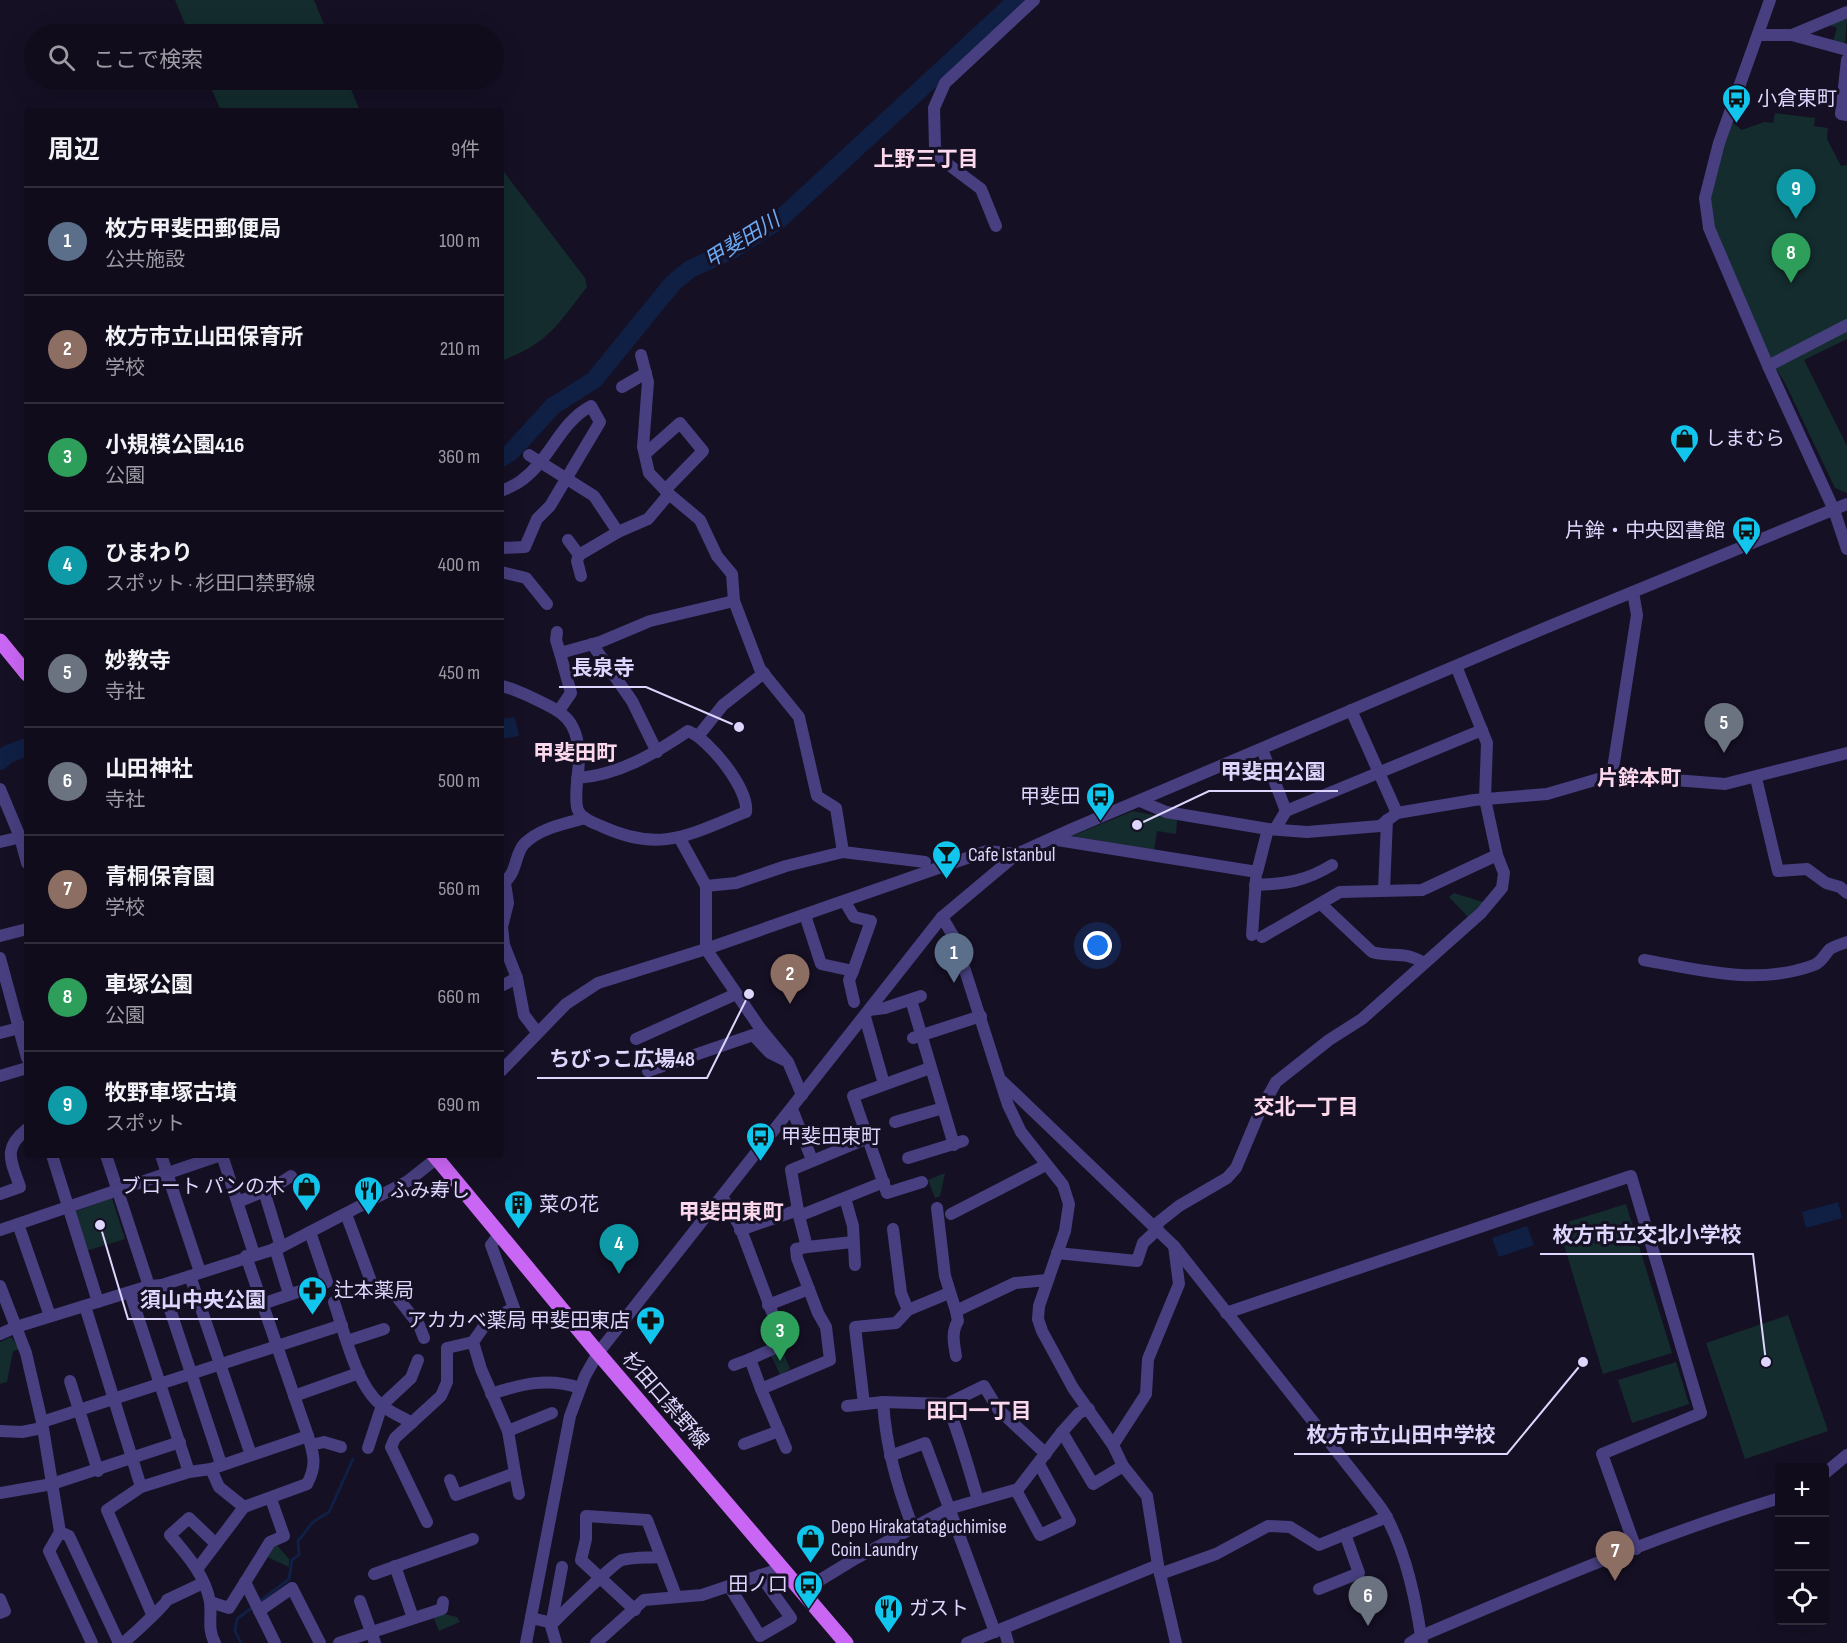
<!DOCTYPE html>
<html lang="ja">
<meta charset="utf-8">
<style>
body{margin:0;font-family:"Sofia Sans Condensed","Noto Sans JP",sans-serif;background:#1e1a28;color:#f1f3f6}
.controls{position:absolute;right:18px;bottom:18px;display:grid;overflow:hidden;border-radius:6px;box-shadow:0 6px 24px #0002}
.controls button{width:54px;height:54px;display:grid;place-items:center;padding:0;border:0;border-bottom:2px solid #302c3a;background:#100c1b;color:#f1f3f6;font:30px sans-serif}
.you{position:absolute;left:1098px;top:946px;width:21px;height:21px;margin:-15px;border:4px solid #fff;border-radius:50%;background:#1a73e8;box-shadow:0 0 0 9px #1a73e833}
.badge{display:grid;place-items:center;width:39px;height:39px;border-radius:50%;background:#2563eb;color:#fff;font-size:20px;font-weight:700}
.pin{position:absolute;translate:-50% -50px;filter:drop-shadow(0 2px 3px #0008)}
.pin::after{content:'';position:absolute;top:32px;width:21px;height:18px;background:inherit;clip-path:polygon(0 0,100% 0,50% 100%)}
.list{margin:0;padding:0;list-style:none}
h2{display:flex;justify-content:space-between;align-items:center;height:78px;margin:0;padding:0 24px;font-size:26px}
h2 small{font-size:20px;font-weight:400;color:#9c9ba3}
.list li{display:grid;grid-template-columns:39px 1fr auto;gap:18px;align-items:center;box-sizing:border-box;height:108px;padding:0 24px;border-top:2px solid #302c3a}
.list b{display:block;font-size:22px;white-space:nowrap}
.list p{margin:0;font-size:20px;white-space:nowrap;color:#9c9ba3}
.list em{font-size:20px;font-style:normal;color:#9c9ba3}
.icon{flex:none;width:33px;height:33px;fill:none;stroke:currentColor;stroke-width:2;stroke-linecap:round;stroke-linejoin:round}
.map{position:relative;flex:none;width:1847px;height:1643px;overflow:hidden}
.search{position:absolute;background:#100c1b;box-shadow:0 6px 24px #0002;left:24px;top:24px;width:480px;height:66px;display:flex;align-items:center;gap:15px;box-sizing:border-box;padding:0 21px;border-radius:33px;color:#9c9ba3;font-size:22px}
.panel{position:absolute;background:#100c1b;box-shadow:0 6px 24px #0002;left:24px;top:108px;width:480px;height:1050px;border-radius:6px}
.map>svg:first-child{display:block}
</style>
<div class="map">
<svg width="1847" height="1643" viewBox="0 0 1847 1643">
<rect width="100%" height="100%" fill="#151024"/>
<g fill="#142c2e">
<path d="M175 0H314L328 34H189Z"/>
<path d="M1847 16 1845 44 1833 41 1837 28 1827 24Z"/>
<path d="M208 80H347L360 111H221Z"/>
<path d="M1775 113 1815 118 1814 126 1828 128 1827 139 1841 166 1847 165V339L1804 360 1847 446V493L1835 488 1785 383 1761 344 1707 215 1728 119 1742 130 1764 122 1773 123Z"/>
<path d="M501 168 585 278 587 287C557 325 549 343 501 361Z"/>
<path d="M1133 811 1177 820 1176 834 1157 831 1154 850 1072 836Z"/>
<path d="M1454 893 1483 902 1468 917 1449 897Z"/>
<path d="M945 1173 940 1196 935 1198 928 1180Z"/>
<path d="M112 1198 125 1239 86 1251 74 1212Z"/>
<path d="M1626 1204 1672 1353 1603 1374 1558 1225Z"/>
<path d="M1788 1315 1828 1431 1745 1459 1706 1343Z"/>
<path d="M11 1337 20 1349 13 1351 7 1382 0 1384V1342Z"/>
<path d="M782 1349 790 1369 780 1375 770 1353Z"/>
<path d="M1676 1362 1689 1404 1632 1423 1618 1380Z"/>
<path d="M275 1543 289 1559V1567L265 1556Z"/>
<path d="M440 1613 457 1617 460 1622 439 1631 433 1616Z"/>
</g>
<g fill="#101f44">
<path d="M515 717 519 736 501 739V719Z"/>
<path d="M1838 1202 1842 1218 1806 1228 1802 1212Z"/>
<path d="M1527 1226 1534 1245 1499 1257 1492 1238Z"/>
</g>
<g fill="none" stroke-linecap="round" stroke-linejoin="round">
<g stroke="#101f44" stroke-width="3">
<path d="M259 1602 289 1579 292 1560 299 1555 298 1541 313 1522 329 1512 353 1459"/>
<path d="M241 1643 235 1631 237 1619 254 1606"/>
</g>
<g stroke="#101f44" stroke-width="18">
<path d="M501 458 511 452 553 406 594 380 673 283 690 269 732 250 778 221 1017 0"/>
<path d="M0 761 8 754 27 747"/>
</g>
<g stroke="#473f7f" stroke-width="12">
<path d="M1770 0 1719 143 1705 198 1709 228 1768 366 1834 510 1847 549"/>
<path d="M1758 35H1792L1847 50"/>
<path d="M1792 35 1847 12"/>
<path d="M1847 60 1841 114 1847 115"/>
<path d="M996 226 981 189 941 159 935 147 934 108 945 83 1034 0"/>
<path d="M641 355 648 382 643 447 649 473 669 494"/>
<path d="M1768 366 1847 325"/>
<path d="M622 387 646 373"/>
<path d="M645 454 680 423 703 451 665 490"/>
<path d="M529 455 594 496 618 532 648 519 669 494 700 520 717 556 732 574 734 601"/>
<path d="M501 491C508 488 516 485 522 480 550 460 560 422 591 406L600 422 550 506 537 519 525 547 501 548"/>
<path d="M568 540 579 555"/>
<path d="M501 572 526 578 547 604"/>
<path d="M581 576 577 561 579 555 618 532"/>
<path d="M557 632 556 640 560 653"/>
<path d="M592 644 632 701 657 752"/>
<path d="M501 686C513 688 524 694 535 699 562 712 576 718 579 752 580 770 574 789 577 807 579 818 592 822 601 826 661 854 690 834 746 812 749 789 709 739 688 731 654 754 619 775 577 778"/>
<path d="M560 709 571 693 560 653 600 642 650 621 734 601 760 669 799 717 817 796 836 808 843 852"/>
<path d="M1351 710 1397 813"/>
<path d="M699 735 723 705 764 673"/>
<path d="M1262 749 1286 811"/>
<path d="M1612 775 1637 615 1633 592"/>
<path d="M1756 778 1778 871 1807 869 1826 883 1840 887 1847 893"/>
<path d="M0 789 20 837 27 863"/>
<path d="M1140 801 1166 812 1268 829 1307 832 1380 826 1397 813 1474 800 1547 794 1612 775 1725 784 1847 753"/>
<path d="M1275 829 1286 811 1482 730"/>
<path d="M679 837 706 886V949L760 1028 788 1062 802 1095"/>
<path d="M1051 839 1257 872 1268 829"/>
<path d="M0 842 26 836"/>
<path d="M505 883 508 903 502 927 504 945 517 978 524 1015 537 1032"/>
<path d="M501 885C518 874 514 855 524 844 540 828 564 824 585 818"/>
<path d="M1255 885C1286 884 1306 881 1332 865"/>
<path d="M706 886 736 883 786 866 843 852 925 862"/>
<path d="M1384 890 1387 820"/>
<path d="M1321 904 1372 952C1394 958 1403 950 1424 963"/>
<path d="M805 915 821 964 853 971 871 921 854 917 845 902"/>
<path d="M942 917 955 939 1008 1105 1021 1132 1063 1185 1069 1204 1065 1231 1039 1306 1038 1319 1042 1331 1073 1388 1113 1445 1123 1466 1147 1496 1158 1565 1176 1643"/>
<path d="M1252 935 1256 879"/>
<path d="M0 936 27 929"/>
<path d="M1262 937 1340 892 1422 890 1497 855"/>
<path d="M0 958 27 1058"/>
<path d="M1644 960C1700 970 1758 986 1814 965 1822 962 1824 955 1830 949 1834 946 1842 944 1847 942"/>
<path d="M853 971 849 980 854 1002"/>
<path d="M501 986 517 978"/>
<path d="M911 1000 954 1145"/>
<path d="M869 1010 885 1008 921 996"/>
<path d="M865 1017 884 1084"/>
<path d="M0 1033 27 1026"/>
<path d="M913 1038 981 1016"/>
<path d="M636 1039 736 994"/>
<path d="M501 1071 566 1004 598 983 706 949 987 851 1017 854"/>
<path d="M648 1071 753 1035 770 1053 784 1060"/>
<path d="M0 1076 27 1068"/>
<path d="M1002 1081 1174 1246 1365 1487C1372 1497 1382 1507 1387 1518 1407 1556 1416 1601 1422 1643"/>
<path d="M792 1109 812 1160"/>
<path d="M895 1122 943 1108"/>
<path d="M868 1138 791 1170 799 1216 884 1182"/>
<path d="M52 1155 98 1302"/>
<path d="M106 1155 149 1286"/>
<path d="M161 1155 200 1272"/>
<path d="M222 1155 254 1254"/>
<path d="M908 1158 963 1141"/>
<path d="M922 1182 887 1193 853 1096 930 1068"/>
<path d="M264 1191 281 1247"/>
<path d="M0 1194 20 1187C11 1160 2 1149 27 1129"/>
<path d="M722 1196 740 1227 784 1344 750 1359 761 1389 830 1360 826 1327 818 1313 797 1258 796 1249 807 1247 799 1216"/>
<path d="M845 1198 853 1226 855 1265"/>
<path d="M238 1202 274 1187 291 1176"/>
<path d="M937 1208 945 1276 956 1311 1015 1283 1047 1280"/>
<path d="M346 1214 375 1292 389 1287 419 1325 424 1338"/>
<path d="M951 1214 1046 1165"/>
<path d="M18 1224 50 1316"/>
<path d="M1155 1225 1179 1206 1227 1178 1236 1168 1260 1111 1276 1082 1329 1040 1362 1019 1481 913 1502 888 1504 873 1497 855 1485 799 1487 743 1456 666"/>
<path d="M893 1229 901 1293 908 1310"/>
<path d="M0 1230 221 1155"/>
<path d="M740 1230 798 1210"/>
<path d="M807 1247 853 1242"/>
<path d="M275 1248 289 1294"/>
<path d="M1057 1253 1137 1261 1143 1243 1158 1229"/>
<path d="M190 1276 251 1455"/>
<path d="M162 1285 221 1464"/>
<path d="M0 1286 26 1353 42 1422 60 1532 49 1551 92 1643"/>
<path d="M130 1293 189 1472"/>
<path d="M334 1302C344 1331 356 1384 380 1404 389 1412 402 1417 412 1423"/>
<path d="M262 1304 327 1282 310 1232"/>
<path d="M768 1305 809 1289"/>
<path d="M85 1306 141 1487"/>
<path d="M1226 1313 1631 1176 1701 1413 1602 1454 1636 1549"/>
<path d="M0 1334 16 1327 149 1286 162 1285 281 1247 408 1181 437 1158"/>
<path d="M347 1341 384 1329"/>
<path d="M956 1356C954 1344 951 1332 958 1321L956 1311"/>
<path d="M734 1365 750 1359"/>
<path d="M70 1381 98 1471"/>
<path d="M761 1389 786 1448"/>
<path d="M491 1394C522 1384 548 1377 580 1388"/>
<path d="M294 1396 359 1373"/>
<path d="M883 1402C886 1447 897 1486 913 1528"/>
<path d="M864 1404 855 1327 896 1323 908 1310 949 1293"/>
<path d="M947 1404 984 1386 998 1409 1046 1454"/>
<path d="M847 1406 883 1402 947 1404C960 1436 968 1467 978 1500"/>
<path d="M42 1422 342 1325"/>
<path d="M0 1431 22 1432 42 1428"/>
<path d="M508 1431 552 1413"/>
<path d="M1062 1432 1093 1484 1123 1466"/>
<path d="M744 1444 779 1431"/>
<path d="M311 1445 324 1442 341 1447"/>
<path d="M1113 1445 1146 1394 1148 1359 1179 1284 1174 1246"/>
<path d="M368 1448 382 1405 411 1378 418 1360"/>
<path d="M890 1456 925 1443 995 1632"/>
<path d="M211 1469 219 1487 244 1507 307 1484C317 1466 314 1455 308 1436L246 1256"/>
<path d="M515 1473 519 1494"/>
<path d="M1824 1474 1847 1455"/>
<path d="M450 1480 456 1495 515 1473 508 1431 481 1369 473 1342 487 1322 514 1308 491 1245 500 1233"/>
<path d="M1016 1490 1040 1535 1070 1521 1039 1464"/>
<path d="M0 1493 52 1484 180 1442"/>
<path d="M427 1522 391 1447 395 1438 441 1396 447 1382V1348L473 1342"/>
<path d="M60 1532 69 1536 119 1643"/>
<path d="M395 1566 413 1618"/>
<path d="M198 1568 244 1507"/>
<path d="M374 1574 473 1539"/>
<path d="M1160 1574 1216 1554 1268 1526 1290 1527 1319 1545 1387 1517"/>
<path d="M245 1582 275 1643"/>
<path d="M729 1586 760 1636 791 1618 760 1575"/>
<path d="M1319 1589 1359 1573 1345 1534"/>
<path d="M802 1591 853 1560 948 1509 1018 1489 1062 1432 1079 1413 1089 1409"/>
<path d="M0 1599 5 1611 0 1613"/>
<path d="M360 1601 375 1643"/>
<path d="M210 1602 229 1608 270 1542 284 1536 271 1499"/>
<path d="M635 1610 581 1560 586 1539V1516L647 1520 676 1596"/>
<path d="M259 1611 292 1588 320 1643"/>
<path d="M152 1614 107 1510 141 1487 189 1472 211 1469 308 1436"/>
<path d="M531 1618 553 1623C563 1613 615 1562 622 1560 634 1557 648 1558 660 1557"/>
<path d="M1004 1629 1008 1643"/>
<path d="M122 1643C127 1641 166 1604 167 1600L203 1583"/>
<path d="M215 1643C207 1629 212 1617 210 1602 205 1575 187 1555 170 1535L189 1518 216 1544"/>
<path d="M339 1643 442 1609 443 1602"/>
<path d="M526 1643 570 1416 585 1376 598 1353 942 917 1017 854 1072 829 1545 628 1847 504"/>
<path d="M556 1643 551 1626 562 1567"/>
<path d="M596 1643 644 1600 702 1595 782 1568"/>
<path d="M967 1643 1158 1565"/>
<path d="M1410 1643 1421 1636C1539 1586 1657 1535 1780 1498"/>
</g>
<g stroke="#ca66f4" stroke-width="15">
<path d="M0 641 27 674"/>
<path d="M434 1155 598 1353 846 1643"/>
</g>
</g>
<defs>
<symbol id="bus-pin" viewBox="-11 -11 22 30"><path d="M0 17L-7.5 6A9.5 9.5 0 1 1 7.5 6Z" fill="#11c5ed" stroke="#151024"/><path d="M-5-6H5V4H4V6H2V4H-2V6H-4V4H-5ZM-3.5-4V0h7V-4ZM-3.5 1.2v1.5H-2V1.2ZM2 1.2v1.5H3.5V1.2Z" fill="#111"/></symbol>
<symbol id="shop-pin" viewBox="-11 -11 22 30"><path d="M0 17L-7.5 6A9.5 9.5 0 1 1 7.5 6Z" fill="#11c5ed" stroke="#151024"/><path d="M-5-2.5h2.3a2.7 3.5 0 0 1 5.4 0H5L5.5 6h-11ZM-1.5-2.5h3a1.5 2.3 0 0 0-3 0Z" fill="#111"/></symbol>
<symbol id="bar-pin" viewBox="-11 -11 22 30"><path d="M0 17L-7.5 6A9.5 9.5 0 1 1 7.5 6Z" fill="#11c5ed" stroke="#151024"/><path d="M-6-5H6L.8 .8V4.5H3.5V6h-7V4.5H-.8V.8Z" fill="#111"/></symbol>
<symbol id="restaurant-pin" viewBox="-11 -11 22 30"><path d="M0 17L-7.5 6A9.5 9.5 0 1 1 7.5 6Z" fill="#11c5ed" stroke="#151024"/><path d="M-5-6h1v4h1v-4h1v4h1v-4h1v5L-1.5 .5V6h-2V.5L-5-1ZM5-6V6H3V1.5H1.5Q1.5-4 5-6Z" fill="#111"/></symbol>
<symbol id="building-pin" viewBox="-11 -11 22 30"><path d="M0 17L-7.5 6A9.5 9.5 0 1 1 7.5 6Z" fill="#11c5ed" stroke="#151024"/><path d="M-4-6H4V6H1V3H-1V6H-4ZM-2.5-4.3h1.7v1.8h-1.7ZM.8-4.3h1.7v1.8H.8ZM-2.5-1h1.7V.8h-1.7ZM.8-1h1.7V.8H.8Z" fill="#111"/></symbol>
<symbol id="pharmacy-pin" viewBox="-11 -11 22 30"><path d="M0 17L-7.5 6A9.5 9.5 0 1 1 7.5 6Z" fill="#11c5ed" stroke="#151024"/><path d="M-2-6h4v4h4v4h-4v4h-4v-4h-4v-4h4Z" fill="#111"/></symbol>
</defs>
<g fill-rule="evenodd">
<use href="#bus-pin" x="1720" y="82" width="33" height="45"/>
<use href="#shop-pin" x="1668" y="422" width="33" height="45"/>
<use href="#bus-pin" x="1730" y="514" width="33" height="45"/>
<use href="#bus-pin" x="1084" y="780" width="33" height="45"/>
<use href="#bar-pin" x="930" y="838" width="33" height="45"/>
<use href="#bus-pin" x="744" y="1120" width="33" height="45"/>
<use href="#shop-pin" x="290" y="1170" width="33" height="45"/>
<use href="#restaurant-pin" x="352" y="1174" width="33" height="45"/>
<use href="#building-pin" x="502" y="1188" width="33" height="45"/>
<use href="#pharmacy-pin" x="296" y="1274" width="33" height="45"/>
<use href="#pharmacy-pin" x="634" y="1304" width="33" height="45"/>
<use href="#shop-pin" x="794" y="1522" width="33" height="45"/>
<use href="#bus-pin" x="792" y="1568" width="33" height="45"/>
<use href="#restaurant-pin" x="872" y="1592" width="33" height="45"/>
</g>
<g text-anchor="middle" stroke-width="6" stroke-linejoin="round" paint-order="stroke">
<g font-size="20" fill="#ded6fc" stroke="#151024" text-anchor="start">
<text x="1757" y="105">小倉東町</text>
<text x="1705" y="445">しまむら</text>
<text x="1725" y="537" text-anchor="end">片鉾・中央図書館</text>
<text x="1080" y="803" text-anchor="end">甲斐田</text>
<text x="968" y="861">Cafe Istanbul</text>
<text x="781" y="1143">甲斐田東町</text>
<text x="285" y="1193" text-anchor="end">ブロート パンの木</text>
<text x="390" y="1197">ふみ寿し</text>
<text x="539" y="1211">菜の花</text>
<text x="334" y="1297">辻本薬局</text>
<text x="630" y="1327" text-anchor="end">アカカベ薬局 甲斐田東店</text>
<text x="831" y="1533">Depo Hirakatataguchimise<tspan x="831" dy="23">Coin Laundry</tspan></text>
<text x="788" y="1591" text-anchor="end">田ノ口</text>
<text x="909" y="1615">ガスト</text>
</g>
<g font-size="20" fill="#ded6fc" stroke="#151024">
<text transform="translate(666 1400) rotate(49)" y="7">杉田口禁野線</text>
</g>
<g font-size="21" font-weight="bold" fill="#fcd8ec" stroke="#151024">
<text x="926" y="166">上野三丁目</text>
<text x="575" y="760">甲斐田町</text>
<text x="1639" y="785">片鉾本町</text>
<text x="1306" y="1114">交北一丁目</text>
<text x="731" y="1219">甲斐田東町</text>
<text x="979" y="1418">田口一丁目</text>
</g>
<g font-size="21" font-style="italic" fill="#6caaf4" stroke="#151024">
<text transform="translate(742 240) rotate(-32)" y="7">甲斐田川</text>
</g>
</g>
<path fill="none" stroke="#ded6fc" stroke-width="2" d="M739 727L646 687H559M1137 825L1209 791H1338M749 994L707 1078H537M1766 1362L1753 1254H1540M100 1225L128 1319H278M1583 1362L1507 1454H1294"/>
<g fill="#ded6fc" stroke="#151024" stroke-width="2">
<circle cx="739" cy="727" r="6"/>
<circle cx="1137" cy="825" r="6"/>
<circle cx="749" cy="994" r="6"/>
<circle cx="1766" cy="1362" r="6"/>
<circle cx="100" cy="1225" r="6"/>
<circle cx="1583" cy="1362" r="6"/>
</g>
<g font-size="21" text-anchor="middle" font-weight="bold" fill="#ded6fc" stroke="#151024" stroke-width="6" stroke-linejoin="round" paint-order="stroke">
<text x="603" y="675">長泉寺</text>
<text x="1273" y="779">甲斐田公園</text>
<text x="622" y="1066">ちびっこ広場48</text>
<text x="1647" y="1242">枚方市立交北小学校</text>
<text x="203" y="1307">須山中央公園</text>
<text x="1401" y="1442">枚方市立山田中学校</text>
</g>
</svg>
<div class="controls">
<button>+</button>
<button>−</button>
<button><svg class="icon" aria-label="locate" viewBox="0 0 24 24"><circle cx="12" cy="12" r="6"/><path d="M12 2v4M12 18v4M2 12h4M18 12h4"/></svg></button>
</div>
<div class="you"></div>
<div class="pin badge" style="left:954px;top:983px;background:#5c6f8a">1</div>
<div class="pin badge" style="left:790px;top:1004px;background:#8d6e63">2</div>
<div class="pin badge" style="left:780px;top:1361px;background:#2e9e5b">3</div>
<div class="pin badge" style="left:619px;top:1274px;background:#0f9aa8">4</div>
<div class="pin badge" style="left:1724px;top:753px;background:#6b7280">5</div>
<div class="pin badge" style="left:1368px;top:1626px;background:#6b7280">6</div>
<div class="pin badge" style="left:1615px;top:1581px;background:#8d6e63">7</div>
<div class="pin badge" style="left:1791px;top:283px;background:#2e9e5b">8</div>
<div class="pin badge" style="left:1796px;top:219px;background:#0f9aa8">9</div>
<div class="search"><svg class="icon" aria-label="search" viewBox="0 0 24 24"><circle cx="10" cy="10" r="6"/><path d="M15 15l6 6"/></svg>ここで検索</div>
<section class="panel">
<h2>周辺<small>9件</small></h2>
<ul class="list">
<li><span class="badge" style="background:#5c6f8a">1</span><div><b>枚方甲斐田郵便局</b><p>公共施設</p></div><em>100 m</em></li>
<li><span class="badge" style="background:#8d6e63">2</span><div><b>枚方市立山田保育所</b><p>学校</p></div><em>210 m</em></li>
<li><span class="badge" style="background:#2e9e5b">3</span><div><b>小規模公園416</b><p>公園</p></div><em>360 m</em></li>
<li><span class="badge" style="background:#0f9aa8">4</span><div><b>ひまわり</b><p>スポット · 杉田口禁野線</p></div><em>400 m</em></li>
<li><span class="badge" style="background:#6b7280">5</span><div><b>妙教寺</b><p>寺社</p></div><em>450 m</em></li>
<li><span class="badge" style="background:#6b7280">6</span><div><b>山田神社</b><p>寺社</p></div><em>500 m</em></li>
<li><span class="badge" style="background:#8d6e63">7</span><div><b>青桐保育園</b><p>学校</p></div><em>560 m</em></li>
<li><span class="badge" style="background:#2e9e5b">8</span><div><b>車塚公園</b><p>公園</p></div><em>660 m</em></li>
<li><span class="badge" style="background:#0f9aa8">9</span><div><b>牧野車塚古墳</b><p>スポット</p></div><em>690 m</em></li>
</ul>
</section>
</div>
